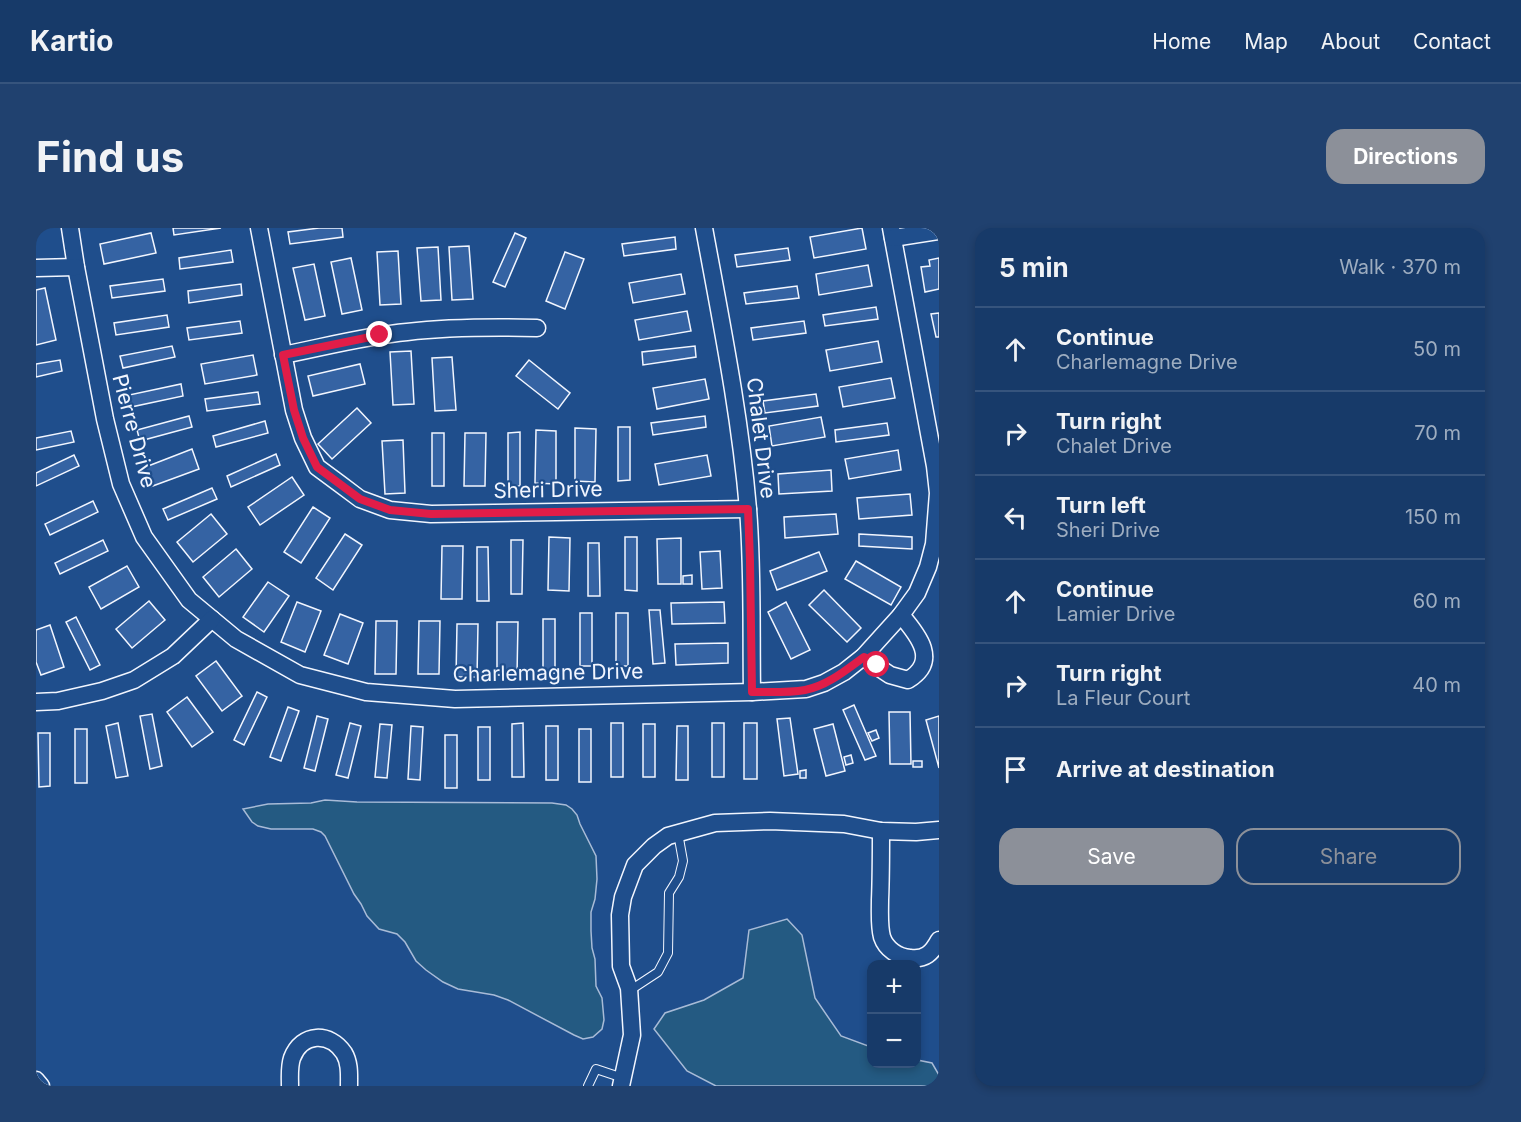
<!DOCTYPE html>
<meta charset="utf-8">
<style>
body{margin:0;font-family:Inter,sans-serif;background:#20416f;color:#f1f3f6}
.controls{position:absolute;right:18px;bottom:18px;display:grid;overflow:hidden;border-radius:12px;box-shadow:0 3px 9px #0003}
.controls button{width:54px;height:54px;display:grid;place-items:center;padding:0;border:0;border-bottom:2px solid #36547d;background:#173a69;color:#f1f3f6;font:30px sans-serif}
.stop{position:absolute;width:18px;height:18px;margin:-14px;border:4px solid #e11d48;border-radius:50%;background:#fff}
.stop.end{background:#e11d48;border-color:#fff;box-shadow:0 2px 6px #0008}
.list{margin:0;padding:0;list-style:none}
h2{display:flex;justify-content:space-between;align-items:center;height:78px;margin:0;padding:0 24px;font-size:26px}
h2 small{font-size:20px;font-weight:400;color:#9eadc0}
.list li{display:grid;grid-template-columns:39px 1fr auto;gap:18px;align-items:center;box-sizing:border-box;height:84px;padding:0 24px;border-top:2px solid #36547d}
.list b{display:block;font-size:22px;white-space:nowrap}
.list p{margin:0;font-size:20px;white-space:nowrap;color:#9eadc0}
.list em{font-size:20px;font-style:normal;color:#9eadc0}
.actions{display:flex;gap:12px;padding:18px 24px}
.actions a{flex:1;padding:14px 0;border:2px solid #8c9099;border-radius:18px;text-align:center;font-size:21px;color:#8c9099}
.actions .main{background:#8c9099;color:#fff}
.icon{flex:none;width:33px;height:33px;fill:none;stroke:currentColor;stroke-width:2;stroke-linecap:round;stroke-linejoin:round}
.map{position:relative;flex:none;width:903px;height:858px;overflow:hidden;border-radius:18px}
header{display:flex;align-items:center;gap:36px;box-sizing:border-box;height:84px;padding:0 30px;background:#173a69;border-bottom:2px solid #36547d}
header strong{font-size:28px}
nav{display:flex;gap:33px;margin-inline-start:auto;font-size:21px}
.intro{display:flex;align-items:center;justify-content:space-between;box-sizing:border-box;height:144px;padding:0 36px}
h1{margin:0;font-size:42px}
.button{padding:15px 27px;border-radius:18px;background:#8c9099;color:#fff;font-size:21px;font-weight:700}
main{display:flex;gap:36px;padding:0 36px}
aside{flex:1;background:#173a69;border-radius:18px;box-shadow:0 3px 9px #0003}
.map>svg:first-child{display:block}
</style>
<header>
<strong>Kartio</strong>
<nav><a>Home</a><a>Map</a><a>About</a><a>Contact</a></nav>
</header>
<div class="intro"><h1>Find us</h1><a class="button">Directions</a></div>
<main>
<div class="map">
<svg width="903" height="858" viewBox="0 0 903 858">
<rect width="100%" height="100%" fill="#1f4e8c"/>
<g fill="#245a82" stroke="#a8bbd7" stroke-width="1.5">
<path d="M289 572 321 574 516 575 530 577 536 581 541 587 544 596 560 628 561 651 559 671 555 684V703L556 720 559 731 560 758 566 770 568 792 566 801 557 809 547 811 538 807 472 772 458 767 422 761 407 754 390 742 380 733 369 714 361 706 343 701 331 688 325 676 318 666 289 608 285 604 277 601H235L222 598 216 594 207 581 232 576 275 575Z"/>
<path d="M751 691 766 707 779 770 805 808 835 819 836 836H880L881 832 896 835 903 847V858H680L651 843 618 801 629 785 668 772 707 750 713 702Z"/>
</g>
<g fill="#3563a3" stroke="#f2f6ff" stroke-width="1.5">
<path d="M137 0H185L138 7Z"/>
<path d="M283 0H306L307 9 254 16 252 4Z"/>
<path d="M826 0 830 21 778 30 774 9Z"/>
<path d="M115 5 120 25 68 36 64 16Z"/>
<path d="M479 5 490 10 469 59 457 54Z"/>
<path d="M639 9 640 21 588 28 586 16Z"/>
<path d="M433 18 437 71 416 72 413 19Z"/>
<path d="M402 19 405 72 385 73 381 20Z"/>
<path d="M752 20 754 32 701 39 699 27Z"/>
<path d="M195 22 197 34 144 41 143 30Z"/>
<path d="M362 23 365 76 344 77 341 24Z"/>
<path d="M529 24 548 31 529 81 510 73Z"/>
<path d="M315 30 326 82 306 86 295 34Z"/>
<path d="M903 30V61L889 64 885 39 894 38 893 32Z"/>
<path d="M278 36 289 88 269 92 257 40Z"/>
<path d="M832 37 836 58 783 67 780 46Z"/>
<path d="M645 46 649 66 597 75 593 55Z"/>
<path d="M127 51 129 63 76 70 74 58Z"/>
<path d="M205 56 206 67 153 75 152 63Z"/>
<path d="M761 58 763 70 710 76 708 65Z"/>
<path d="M9 60 20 112 0 117V62Z"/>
<path d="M840 79 842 91 789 98 787 87Z"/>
<path d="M651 83 655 103 603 112 599 92Z"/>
<path d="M903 85V109H900L895 86Z"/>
<path d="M131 87 133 99 80 107 78 95Z"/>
<path d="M204 93 206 105 153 112 151 100Z"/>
<path d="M768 93 770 105 717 112 715 100Z"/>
<path d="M842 113 846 134 794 143 790 122Z"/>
<path d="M136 118 139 129 87 140 84 128Z"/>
<path d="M659 118 660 129 607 137 606 124Z"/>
<path d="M375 123 378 176 357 177 354 124Z"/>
<path d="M217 127 221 147 169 156 165 136Z"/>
<path d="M416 129 420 182 399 183 396 130Z"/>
<path d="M24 132 26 143 0 149V136Z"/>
<path d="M493 132 534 165 522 181 480 148Z"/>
<path d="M324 136 329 156 277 168 272 148Z"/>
<path d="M855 150 859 170 807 179 803 159Z"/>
<path d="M669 151 673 171 621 181 617 160Z"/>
<path d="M145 156 147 168 95 179 93 167Z"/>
<path d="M222 164 224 176 171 183 169 171Z"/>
<path d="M780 166 782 178 729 185 727 173Z"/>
<path d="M321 180 335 195 296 231 282 216Z"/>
<path d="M153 188 156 199 104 213 101 202Z"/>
<path d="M669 188 670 199 617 207 615 195Z"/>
<path d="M785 189 789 209 736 218 733 198Z"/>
<path d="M229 193 232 205 180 219 177 208Z"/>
<path d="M851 195 853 207 800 214 799 202Z"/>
<path d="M582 199H594V252L582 253Z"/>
<path d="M539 200 560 201 559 254 539 253Z"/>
<path d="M500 202 520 203V256L499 255Z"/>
<path d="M35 203 38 214 0 222V210Z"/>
<path d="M484 204V258H472V205Z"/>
<rect x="396" y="205" width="12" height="53"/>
<path d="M429 205H450L449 258H428Z"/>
<path d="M367 212 369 265 349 266 346 213Z"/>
<path d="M156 221 163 241 114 259 107 240Z"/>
<path d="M862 222 865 242 813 251 809 231Z"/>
<path d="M240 226 244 237 195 259 191 248Z"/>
<path d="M38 227 43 238 0 258V245Z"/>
<path d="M671 227 675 248 623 257 619 236Z"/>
<path d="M795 242 796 263 743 266 742 246Z"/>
<path d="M256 249 268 267 224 297 212 279Z"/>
<path d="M176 260 181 271 132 292 127 281Z"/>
<path d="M874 266 876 287 823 291 821 270Z"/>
<path d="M57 273 62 284 14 307 9 296Z"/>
<path d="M277 279 294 290 265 335 248 324Z"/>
<path d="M175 286 191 306 157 334 141 314Z"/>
<path d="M800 286 802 306 749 310 748 289Z"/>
<path d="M309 306 326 317 297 362 280 350Z"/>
<path d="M823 306 876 309V321L823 318Z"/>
<path d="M513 309 534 310 533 363 512 362Z"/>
<path d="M589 309H601V363L589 362Z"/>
<path d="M645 310V356H622L621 311Z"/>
<path d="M67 312 72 323 24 346 19 335Z"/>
<path d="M475 312H487L486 366H475Z"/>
<path d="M552 315H563L564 368H552Z"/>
<path d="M406 318H427L426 371H405Z"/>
<path d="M441 319H452L453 373H441Z"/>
<path d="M200 321 216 341 183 369 167 349Z"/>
<path d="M684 323 686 360 666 361 664 324Z"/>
<path d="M783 324 791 343 741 362 734 343Z"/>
<path d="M820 333 865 359 855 377 809 351Z"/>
<path d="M91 338 103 359 65 381 53 359Z"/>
<path d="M656 347V356H647V348Z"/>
<path d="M232 354 253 368 228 404 207 389Z"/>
<path d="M788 362 825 400 811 414 773 377Z"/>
<path d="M113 373 129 392 96 420 80 401Z"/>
<path d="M261 374 285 383 269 424 245 414Z"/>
<path d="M688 374 689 395 636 396 635 375Z"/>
<path d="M750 374 774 422 755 431 732 384Z"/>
<path d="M613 382H624L629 435 617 436Z"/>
<rect x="544" y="385" width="12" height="53"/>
<rect x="580" y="385" width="12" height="53"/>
<path d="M304 386 327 395 312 436 288 427Z"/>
<path d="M40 389 64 437 54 442 30 394Z"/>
<rect x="507" y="391" width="12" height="54"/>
<path d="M340 393H361L360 446H339Z"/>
<path d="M383 393H404L403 446H382Z"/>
<path d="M461 394H482L481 447H461Z"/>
<path d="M421 396H442L441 449H420Z"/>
<path d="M14 397 28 439 5 447 0 434V402Z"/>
<path d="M692 415V435L640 437 639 416Z"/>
<path d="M180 433 206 468 186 483 160 448Z"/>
<path d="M221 464 231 469 208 517 198 512Z"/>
<path d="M151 469 177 504 156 519 131 484Z"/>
<path d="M818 477 840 528 829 532 807 482Z"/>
<path d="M252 479 263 483 245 533 234 529Z"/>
<path d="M853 484H874L875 536H854Z"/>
<path d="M116 486 126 538 114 541 104 488Z"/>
<path d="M281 488 292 491 279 543 268 540Z"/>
<path d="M903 488V540L890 492Z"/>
<path d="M754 490 762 546 748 548 741 491Z"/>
<path d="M82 495 92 548 80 550 70 498Z"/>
<path d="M314 495 325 498 312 550 300 547Z"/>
<path d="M487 495 488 549H476V496Z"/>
<rect x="575" y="495" width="12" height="54"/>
<rect x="676" y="495" width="12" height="54"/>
<rect x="708" y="495" width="13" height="56"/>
<path d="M344 496 356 497 351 550 339 549Z"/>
<rect x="607" y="496" width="12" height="53"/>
<path d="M797 496 809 543 790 548 778 501Z"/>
<path d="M375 498 387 499 384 552 372 551Z"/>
<rect x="510" y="498" width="12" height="54"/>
<path d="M641 498H652V552H640Z"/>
<rect x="442" y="499" width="12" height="53"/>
<rect x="39" y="501" width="12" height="54"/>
<rect x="543" y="501" width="12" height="53"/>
<path d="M840 502 843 510 836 513 832 505Z"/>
<path d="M2 505H14V558L3 559Z"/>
<rect x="409" y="507" width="12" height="53"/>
<path d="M815 527 817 535 810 537 808 529Z"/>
<rect x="877" y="533" width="9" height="6"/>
<path d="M770 542V550H764V543Z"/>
</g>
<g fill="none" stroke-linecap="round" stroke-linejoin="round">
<defs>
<g id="lane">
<path d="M593 763 622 744 632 725 633 665 643 649 647 633 642 605"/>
<path d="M552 858 560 841 587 850"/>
</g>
<g id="street">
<path d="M34 0 40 39 69 191 85 256 108 309 153 372 200 411 264 447 330 464 419 471 716 464 770 461 788 455 808 444 827 429 865 387 881 365 892 339 898 316 902 265 899 238 855 0"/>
<path d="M223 0 258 182 267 210 281 239 304 256 324 271 354 282 395 286 712 281"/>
<path d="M668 0C685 93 704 186 712 281 717 342 715 403 716 464"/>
<path d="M857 10 903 3"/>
<path d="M0 40 40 39"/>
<path d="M247 127C288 119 329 108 371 104 414 99 458 99 501 100"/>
<path d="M827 429 854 447 872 452C903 433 883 408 865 387"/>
<path d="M0 474 22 473 66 463 98 452 137 428 176 391"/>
<path d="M845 603C845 626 845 649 844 672 844 684 843 698 846 709 850 721 862 729 874 730 889 732 896 725 903 712"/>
<path d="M0 852 5 858"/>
<path d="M254 858C254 849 253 839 256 830 266 804 294 804 308 825 314 835 313 847 313 858"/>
<path d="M585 858 596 807 593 760 585 738 584 687 587 669 599 637 618 618 632 608 679 595 734 593 808 596 845 603 880 604 903 602"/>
</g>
</defs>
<use href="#lane" stroke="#f2f6ff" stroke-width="10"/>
<use href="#street" stroke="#f2f6ff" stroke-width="19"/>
<use href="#lane" stroke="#1f4e8c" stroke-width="8"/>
<use href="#street" stroke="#1f4e8c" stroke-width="16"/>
</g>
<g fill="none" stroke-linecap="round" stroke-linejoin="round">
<path stroke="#e11d48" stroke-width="8" d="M344 107 247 127 258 182 267 210 281 239 324 271 354 282 395 286 712 281 714 333 716 464C733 464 752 465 769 462 791 458 810 442 828 429L841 437"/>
</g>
<g text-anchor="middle" stroke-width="4.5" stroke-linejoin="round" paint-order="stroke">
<g font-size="21" fill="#f2f6ff" stroke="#1f4e8c">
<text transform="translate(98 203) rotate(75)" y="7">Pierre Drive</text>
<text transform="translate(725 210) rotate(83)" y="7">Chalet Drive</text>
<text transform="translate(512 262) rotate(-1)" y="7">Sheri Drive</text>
<text transform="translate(512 445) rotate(-1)" y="7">Charlemagne Drive</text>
</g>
</g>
</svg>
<div class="controls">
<button>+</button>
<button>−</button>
</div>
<div class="stop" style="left:841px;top:437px"></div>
<div class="stop end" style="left:344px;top:107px"></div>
</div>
<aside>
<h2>5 min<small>Walk · 370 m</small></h2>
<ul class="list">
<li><svg class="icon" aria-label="ahead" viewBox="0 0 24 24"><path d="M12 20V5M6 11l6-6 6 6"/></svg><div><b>Continue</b><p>Charlemagne Drive</p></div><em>50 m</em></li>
<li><svg class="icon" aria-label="right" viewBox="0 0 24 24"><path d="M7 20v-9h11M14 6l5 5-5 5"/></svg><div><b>Turn right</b><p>Chalet Drive</p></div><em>70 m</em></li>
<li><svg class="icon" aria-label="left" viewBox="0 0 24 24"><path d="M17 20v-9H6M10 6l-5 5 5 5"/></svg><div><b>Turn left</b><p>Sheri Drive</p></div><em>150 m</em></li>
<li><svg class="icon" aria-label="ahead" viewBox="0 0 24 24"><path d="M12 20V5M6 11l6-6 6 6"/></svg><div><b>Continue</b><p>Lamier Drive</p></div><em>60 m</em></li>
<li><svg class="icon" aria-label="right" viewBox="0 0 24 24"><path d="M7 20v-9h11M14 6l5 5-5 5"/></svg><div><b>Turn right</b><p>La Fleur Court</p></div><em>40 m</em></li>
<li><svg class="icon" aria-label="arrive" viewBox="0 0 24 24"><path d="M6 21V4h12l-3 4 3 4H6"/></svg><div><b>Arrive at destination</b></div></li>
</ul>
<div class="actions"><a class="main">Save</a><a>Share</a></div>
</aside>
</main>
